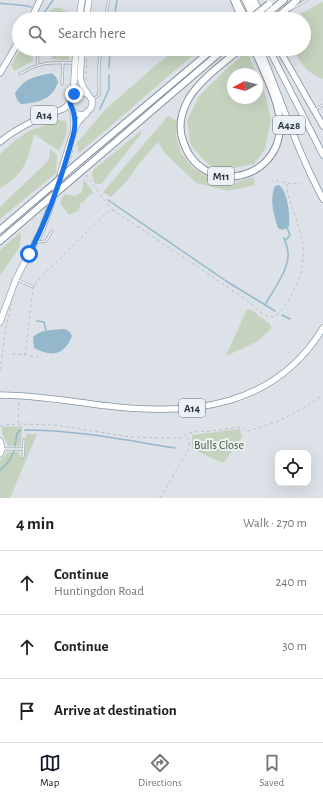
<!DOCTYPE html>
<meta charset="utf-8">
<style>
body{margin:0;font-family:"Alegreya Sans",sans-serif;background:#f2f2f2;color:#202124}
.controls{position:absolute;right:12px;bottom:12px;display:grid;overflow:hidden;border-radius:8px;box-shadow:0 4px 16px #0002}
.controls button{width:36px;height:36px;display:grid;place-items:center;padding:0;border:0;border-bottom:1px solid #e0e0e0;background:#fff;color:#202124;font:20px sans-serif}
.compass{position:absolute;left:227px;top:68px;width:36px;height:36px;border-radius:50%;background:#fff;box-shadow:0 4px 16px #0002;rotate:263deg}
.stop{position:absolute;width:12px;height:12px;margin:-9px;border:3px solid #1a73e8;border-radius:50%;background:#fff}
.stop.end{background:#1a73e8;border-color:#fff;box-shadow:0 1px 4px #0008}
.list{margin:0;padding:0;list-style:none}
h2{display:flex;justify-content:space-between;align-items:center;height:52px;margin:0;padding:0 16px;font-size:17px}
h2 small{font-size:13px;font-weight:400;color:#757577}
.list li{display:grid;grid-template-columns:26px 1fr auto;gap:12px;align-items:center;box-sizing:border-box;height:64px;padding:0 16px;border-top:1px solid #e0e0e0}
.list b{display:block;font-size:15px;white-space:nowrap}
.list p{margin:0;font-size:13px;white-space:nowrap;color:#757577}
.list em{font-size:13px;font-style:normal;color:#757577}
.icon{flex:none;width:22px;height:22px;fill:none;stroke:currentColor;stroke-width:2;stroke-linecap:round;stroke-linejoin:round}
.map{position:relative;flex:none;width:323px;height:498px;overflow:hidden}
.search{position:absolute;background:#fff;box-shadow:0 4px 16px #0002;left:12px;right:12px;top:12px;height:44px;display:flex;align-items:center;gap:10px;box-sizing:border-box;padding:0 14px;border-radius:22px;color:#757577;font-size:15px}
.sheet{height:244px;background:#fff}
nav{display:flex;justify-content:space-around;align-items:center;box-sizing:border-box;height:56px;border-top:1px solid #e0e0e0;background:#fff;font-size:11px;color:#757577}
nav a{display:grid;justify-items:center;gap:2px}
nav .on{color:#111827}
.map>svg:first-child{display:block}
</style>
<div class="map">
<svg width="323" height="498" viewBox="0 0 323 498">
<rect width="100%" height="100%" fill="#dce2e8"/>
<g fill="#c5d2bd">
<path d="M323 2V79C306 72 303 66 294 51L293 49H304V19H290Z"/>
<path d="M53 8H60L69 13V19H49L48 14Z"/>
<path d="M21 49H32L33 61 14 71 11 65Z"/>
<path d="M51 49H69V60L52 59Z"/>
<path d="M177 49H200L79 153 77 143 106 109 156 65Z"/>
<path d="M247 51 256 74H233V98H257V76L266 97 271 119 265 149 254 164 228 169 209 165 191 146 187 121 199 96 220 75Z"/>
<path d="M168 116 177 121 176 135 181 153 192 167 203 175 221 182 234 183 253 177 255 185 229 191 196 183 165 153 158 142 138 165 128 180 111 197 103 192Z"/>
<path d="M59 120 66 121C69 132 64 141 59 151L34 134C28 160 25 174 0 188V154L13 142 29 131Z"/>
<path d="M141 131V134L101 184H95L92 176 93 170Z"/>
<path d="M50 149 57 155 56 173 0 219V207L49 160Z"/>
<path d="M84 179 93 193C87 196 86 201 80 204L79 210 69 215 60 204 62 198 65 194 75 196 82 192Z"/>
<path d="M21 232 20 246 0 276V250Z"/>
<path d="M250 309 270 324 271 329 258 341 226 356 246 311Z"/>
<path d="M22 426 21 442 20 446H8L2 433V427Z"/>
<path d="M240 429 242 437 223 463 192 449V435Z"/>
<path d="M26 434H37L10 498H0V461L8 452H18L21 458H25Z"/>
</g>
<g fill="#94b7cb">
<path d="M52 73 56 77 58 82C53 99 38 103 21 104L17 100 15 93C26 77 34 77 52 73Z"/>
<path d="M279 185C288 192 290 216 289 227L282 230 278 228C274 216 269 199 275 186Z"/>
<path d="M65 329 70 332 72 336C64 356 51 357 34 348L33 337C41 329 54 330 65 329Z"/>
</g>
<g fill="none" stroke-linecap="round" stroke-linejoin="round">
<g stroke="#94b7cb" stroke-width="1.5">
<path d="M0 3C11 5 21 4 31 7"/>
<path d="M45 19 44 13 53 0"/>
<path d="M114 19 117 0"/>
<path d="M47 55V49"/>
<path d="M109 68 110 49"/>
<path d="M100 109 109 89V75"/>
<path d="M108 200 226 281 275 311"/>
<path d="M286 240 290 235 287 228"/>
<path d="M265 305C272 292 287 272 288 257 289 250 286 244 284 238"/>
<path d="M282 315 290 319"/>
<path d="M37 321 44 322 46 331"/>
<path d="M25 430C75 430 125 440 175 448"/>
<path d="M15 446 17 433 21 430"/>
<path d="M0 470C7 465 11 459 14 451"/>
</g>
<defs>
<g id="service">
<path d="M289 10 307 0"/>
<path d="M105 19 109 0"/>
<path d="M37 49 38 64"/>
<path d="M20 74C39 62 51 62 73 63"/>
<path d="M62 84 63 62"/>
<path d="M93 99 99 95V66L101 49"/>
<path d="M316 109 323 105"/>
<path d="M37 242 46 241 52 231"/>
<path d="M18 280 33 287"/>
<path d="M4 449H23"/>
<path d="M23 457 24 440"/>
</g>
<g id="primary">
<path d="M79 19 82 0"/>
<path d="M86 19 89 0"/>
<path d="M73 96 76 49"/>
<path d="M74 112V130"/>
<path d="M86 114C63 120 67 84 87 94"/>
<path d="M0 322 16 279 42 229 49 210 74 130 78 122 91 108 92 105V100L83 87 80 78 82 49"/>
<path d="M0 441 2 449 0 454"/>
</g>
<g id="trunk">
<path d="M245 0 254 19"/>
<path d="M249 0 259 17"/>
<path d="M254 0 261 14"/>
<path d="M237 1 246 19"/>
<path d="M31 19 40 0"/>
<path d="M260 49C281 99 297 151 323 199"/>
<path d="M269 49 323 155"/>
<path d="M279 49 323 126"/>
<path d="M0 73 19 41"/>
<path d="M0 142C19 126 40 117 63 109L67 106 70 102"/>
<path d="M0 395C37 395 73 402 109 406 193 416 275 407 323 328"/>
</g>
<g id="motorway">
<path d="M234 0 242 19"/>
<path d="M273 9 284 0"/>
<path d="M275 19 297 0"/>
<path d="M240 49C224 63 198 81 188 100 181 113 178 127 183 141 200 196 278 184 280 127 281 104 263 70 254 49"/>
<path d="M67 172 213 49"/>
<path d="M63 187 224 49"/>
<path d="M0 230 55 183"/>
<path d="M0 241 50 198"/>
</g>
</defs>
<use href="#service" stroke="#a1aab2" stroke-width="3"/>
<use href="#primary" stroke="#9ba9b4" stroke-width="7"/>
<use href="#trunk" stroke="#83929f" stroke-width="7"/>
<use href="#motorway" stroke="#83929f" stroke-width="8"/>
<g stroke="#bac0c6" stroke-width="1" stroke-dasharray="3 3" stroke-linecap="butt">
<path d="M86 80 87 49"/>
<path d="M69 164 73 150"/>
<path d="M86 175 112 210"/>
<path d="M288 183 301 184"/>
<path d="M35 285 38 280 107 212 113 210 248 301C254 306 263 317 271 317 284 316 297 284 301 272 303 265 304 256 303 248 301 229 292 210 287 191V183L272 180"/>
<path d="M12 354 25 355 39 357"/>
<path d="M25 355 33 289"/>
<path d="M0 370 6 327 12 304"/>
<path d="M18 423 19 400"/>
<path d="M0 426 18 424 56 425 131 437 182 438 185 435 193 432 211 431 242 427 247 431C276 424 299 412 323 395"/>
<path d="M160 498 188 451C190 445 190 440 185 436"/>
</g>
<use href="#service" stroke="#eff2f6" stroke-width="1.5"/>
<use href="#primary" stroke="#fff" stroke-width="5.5"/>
<use href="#trunk" stroke="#fff" stroke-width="5.5"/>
<use href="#motorway" stroke="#fff" stroke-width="6"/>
<defs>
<g id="motorway-bridge">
<path d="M250 19 269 4"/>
<path d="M261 19 273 9"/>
<path d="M55 183 67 172"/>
<path d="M50 198 63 187"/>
</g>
</defs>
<use href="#motorway-bridge" stroke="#83929f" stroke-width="8" stroke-linecap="butt"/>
<use href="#motorway-bridge" stroke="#fff" stroke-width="6"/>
</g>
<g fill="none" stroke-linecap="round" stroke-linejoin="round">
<path stroke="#1a73e8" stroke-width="5" d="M29 254C49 216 63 174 74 132 75 127 75 119 74 114 72 105 66 103 74 94"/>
</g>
<g text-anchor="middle" stroke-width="4" stroke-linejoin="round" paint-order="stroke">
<g fill="#ecf1f5" stroke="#616b76" stroke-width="1">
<rect x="31" y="106" width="26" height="18" rx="3"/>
<rect x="273" y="116" width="32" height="18" rx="3"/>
<rect x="208" y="167" width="26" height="18" rx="3"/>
<rect x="179" y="399" width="26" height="18" rx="3"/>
</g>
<g font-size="11" font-weight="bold" fill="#25323f">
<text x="44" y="119">A14</text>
<text x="289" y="129">A428</text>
<text x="221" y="180">M11</text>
<text x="192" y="412">A14</text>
</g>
<g font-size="12" fill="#405c31" stroke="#ecf1f5">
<text x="219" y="449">Bulls Close</text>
</g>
</g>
</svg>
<div class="controls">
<button><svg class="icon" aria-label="locate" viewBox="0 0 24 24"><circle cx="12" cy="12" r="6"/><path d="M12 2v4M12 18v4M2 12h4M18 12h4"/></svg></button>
</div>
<svg class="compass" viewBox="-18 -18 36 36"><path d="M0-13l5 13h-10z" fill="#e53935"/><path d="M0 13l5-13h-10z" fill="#757577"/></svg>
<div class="stop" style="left:29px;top:254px"></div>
<div class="stop end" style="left:74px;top:94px"></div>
<div class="search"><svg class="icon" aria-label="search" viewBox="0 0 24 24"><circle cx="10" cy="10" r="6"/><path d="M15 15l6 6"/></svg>Search here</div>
</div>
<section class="sheet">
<h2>4 min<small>Walk · 270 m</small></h2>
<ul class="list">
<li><svg class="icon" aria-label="ahead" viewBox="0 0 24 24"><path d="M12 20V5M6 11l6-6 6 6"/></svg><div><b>Continue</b><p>Huntingdon Road</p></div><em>240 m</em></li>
<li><svg class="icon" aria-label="ahead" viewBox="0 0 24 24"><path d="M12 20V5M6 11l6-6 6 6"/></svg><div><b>Continue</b></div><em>30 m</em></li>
<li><svg class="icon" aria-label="arrive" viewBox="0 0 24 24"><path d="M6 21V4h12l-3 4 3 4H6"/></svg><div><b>Arrive at destination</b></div></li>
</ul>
</section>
<nav>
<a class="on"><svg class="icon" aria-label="map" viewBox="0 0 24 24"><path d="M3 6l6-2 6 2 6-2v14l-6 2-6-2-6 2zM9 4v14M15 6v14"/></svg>Map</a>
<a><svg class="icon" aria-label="directions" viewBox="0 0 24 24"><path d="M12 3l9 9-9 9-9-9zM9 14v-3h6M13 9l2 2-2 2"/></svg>Directions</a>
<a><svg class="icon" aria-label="saved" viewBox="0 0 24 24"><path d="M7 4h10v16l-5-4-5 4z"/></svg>Saved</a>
</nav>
